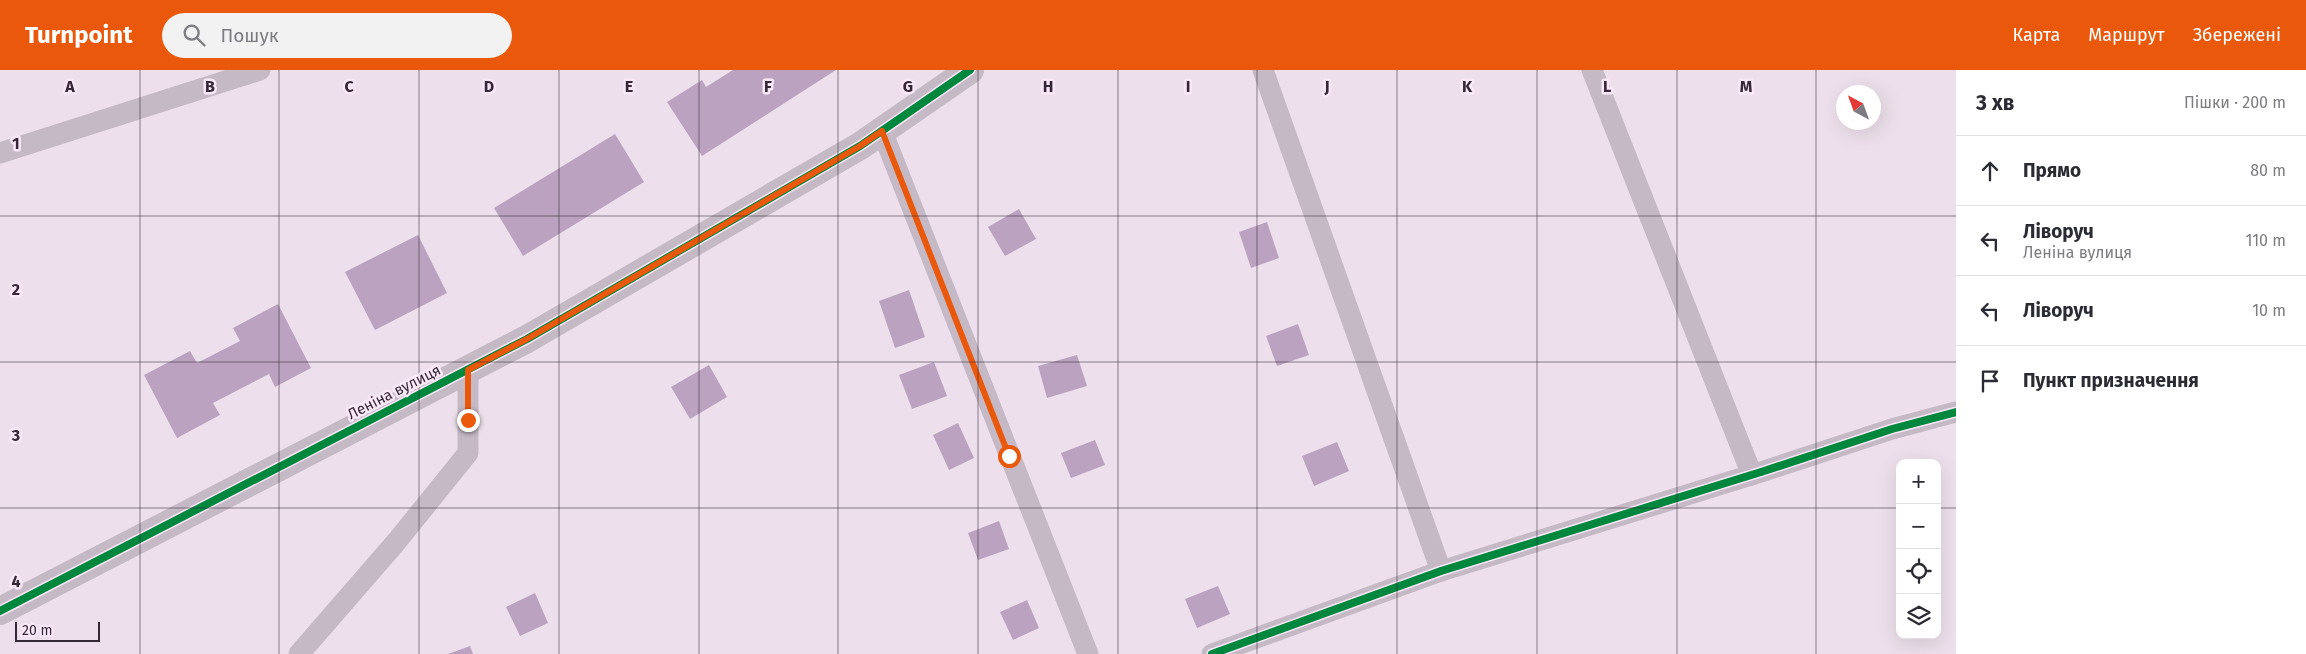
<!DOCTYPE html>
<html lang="uk">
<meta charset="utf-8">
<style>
body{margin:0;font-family:"Fira Sans",sans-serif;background:#f2f2f3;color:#2b2b33}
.controls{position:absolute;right:15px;bottom:15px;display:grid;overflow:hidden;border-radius:10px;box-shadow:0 5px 20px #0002}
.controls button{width:45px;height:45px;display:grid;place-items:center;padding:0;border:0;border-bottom:1px solid #e1e1e2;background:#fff;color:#2b2b33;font:25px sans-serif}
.compass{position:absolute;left:1836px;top:15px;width:45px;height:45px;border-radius:50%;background:#fff;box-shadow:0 5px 20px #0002;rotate:319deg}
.scale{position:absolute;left:15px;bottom:12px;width:85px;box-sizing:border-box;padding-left:5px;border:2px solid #342837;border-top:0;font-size:14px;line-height:18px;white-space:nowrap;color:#342837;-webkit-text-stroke:4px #fae8f8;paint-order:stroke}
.stop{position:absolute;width:15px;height:15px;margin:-11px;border:4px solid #ea580c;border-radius:50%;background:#fff}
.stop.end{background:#ea580c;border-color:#fff;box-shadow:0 1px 5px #0008}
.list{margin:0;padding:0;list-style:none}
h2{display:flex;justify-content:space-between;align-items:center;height:65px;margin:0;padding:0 20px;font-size:21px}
h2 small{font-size:16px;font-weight:400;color:#7c7c81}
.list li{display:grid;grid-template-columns:32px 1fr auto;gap:15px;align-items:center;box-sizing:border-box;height:70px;padding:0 20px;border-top:1px solid #e1e1e2}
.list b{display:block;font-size:19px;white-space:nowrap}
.list p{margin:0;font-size:16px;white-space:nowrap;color:#7c7c81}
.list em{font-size:16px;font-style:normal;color:#7c7c81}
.icon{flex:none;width:28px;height:28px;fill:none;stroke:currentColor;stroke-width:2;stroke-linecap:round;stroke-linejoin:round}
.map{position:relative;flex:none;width:1956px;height:584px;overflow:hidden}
header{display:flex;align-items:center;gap:30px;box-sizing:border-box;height:70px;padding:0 25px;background:#ea580c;color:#fff}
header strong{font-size:24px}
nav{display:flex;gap:28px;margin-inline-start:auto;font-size:18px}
.search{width:350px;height:45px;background:#f2f2f3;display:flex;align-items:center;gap:12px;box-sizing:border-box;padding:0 18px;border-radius:28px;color:#7c7c81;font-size:19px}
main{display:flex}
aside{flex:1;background:#fff}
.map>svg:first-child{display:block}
</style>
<header>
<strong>Turnpoint</strong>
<div class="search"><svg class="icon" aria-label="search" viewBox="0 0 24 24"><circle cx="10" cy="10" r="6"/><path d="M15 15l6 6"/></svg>Пошук</div>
<nav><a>Карта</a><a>Маршрут</a><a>Збережені</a></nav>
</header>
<main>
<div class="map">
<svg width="1956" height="584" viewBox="0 0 1956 584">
<rect width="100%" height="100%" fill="#ede0ec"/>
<g fill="#bba2c0">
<path d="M733 0H836L702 86 667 32 702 10 706 17Z"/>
<path d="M615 64 644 112 523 186 494 138Z"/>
<path d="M1019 139 1036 169 1005 186 988 157Z"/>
<path d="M1267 152 1279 188 1251 198 1239 162Z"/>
<path d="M418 165 447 223 375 260 345 202Z"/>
<path d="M909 220 925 267 895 278 879 231Z"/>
<path d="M278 234 311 298 275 317 269 304 213 333 220 345 177 368 144 305 190 281 197 293 240 271 233 258Z"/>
<path d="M1298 254 1309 285 1277 296 1266 266Z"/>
<path d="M1077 285 1087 316 1047 328 1038 296Z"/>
<path d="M934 292 947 326 912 339 899 305Z"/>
<path d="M709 295 727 327 690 349 671 317Z"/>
<path d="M958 353 974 388 949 400 933 365Z"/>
<path d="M1095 370 1105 395 1071 408 1061 383Z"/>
<path d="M1337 372 1349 401 1314 416 1302 386Z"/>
<path d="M999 451 1009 479 978 490 968 463Z"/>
<path d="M1218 516 1230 544 1197 558 1185 529Z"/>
<path d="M535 523 548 553 520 566 506 537Z"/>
<path d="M1027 530 1039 558 1013 570 1000 542Z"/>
<path d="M470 576 473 584H448Z"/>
</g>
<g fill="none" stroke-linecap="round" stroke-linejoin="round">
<g stroke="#c6b9c6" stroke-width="21">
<path d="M1263 0 1441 501"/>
<path d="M1592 0 1752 405"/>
<path d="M882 61 1088 584"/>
<path d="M0 83 260 0"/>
<path d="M299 584 397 471 468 383V300"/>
<path d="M1212 584 1441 501 1761 402 1892 359 1956 342"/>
</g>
<path stroke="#c6b9c6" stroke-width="28" d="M0 541 527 269 860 76 970 0"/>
<defs>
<g id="cycleway">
<path d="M0 541 527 269 860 76 970 0"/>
<path d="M1212 584 1441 501 1761 402 1892 359 1956 342"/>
</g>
</defs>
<use href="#cycleway" stroke="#fae8f8" stroke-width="11"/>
<use href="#cycleway" stroke="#00873e" stroke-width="8"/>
</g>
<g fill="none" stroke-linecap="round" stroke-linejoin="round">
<path stroke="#ea580c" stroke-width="6" d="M468 350V300L527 269 860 76 882 61 1009 386"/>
</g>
<path fill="none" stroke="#342837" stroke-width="1" stroke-opacity="0.55" d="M140 0V584M279 0V584M419 0V584M559 0V584M699 0V584M838 0V584M978 0V584M1118 0V584M1257 0V584M1397 0V584M1537 0V584M1677 0V584M1816 0V584M0 146H1956M0 292H1956M0 438H1900M1937 438H1956"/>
<g text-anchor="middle" stroke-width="5" stroke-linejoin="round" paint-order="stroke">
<g font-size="15" fill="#342837" stroke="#fae8f8">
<text transform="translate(394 322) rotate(-27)" y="5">Леніна вулиця</text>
</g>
</g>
<g font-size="16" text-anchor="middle" font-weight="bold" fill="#342837" stroke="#fae8f8" stroke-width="5" stroke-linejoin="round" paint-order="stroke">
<text x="70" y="22">A</text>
<text x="210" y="22">B</text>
<text x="349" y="22">C</text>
<text x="489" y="22">D</text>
<text x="629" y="22">E</text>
<text x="768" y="22">F</text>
<text x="908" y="22">G</text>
<text x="1048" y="22">H</text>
<text x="1188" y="22">I</text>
<text x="1327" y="22">J</text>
<text x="1467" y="22">K</text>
<text x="1607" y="22">L</text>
<text x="1746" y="22">M</text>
<text x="16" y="79">1</text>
<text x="16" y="225">2</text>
<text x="16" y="371">3</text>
<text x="16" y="517">4</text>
</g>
</svg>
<div class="controls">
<button>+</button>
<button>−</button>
<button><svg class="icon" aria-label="locate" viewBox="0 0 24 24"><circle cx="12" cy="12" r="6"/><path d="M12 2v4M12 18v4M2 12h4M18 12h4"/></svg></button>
<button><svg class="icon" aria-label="layers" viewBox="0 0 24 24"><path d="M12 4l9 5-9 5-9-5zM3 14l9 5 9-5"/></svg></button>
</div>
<svg class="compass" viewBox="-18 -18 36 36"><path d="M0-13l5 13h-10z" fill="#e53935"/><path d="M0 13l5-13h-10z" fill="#7c7c81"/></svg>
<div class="scale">20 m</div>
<div class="stop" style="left:1009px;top:386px"></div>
<div class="stop end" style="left:468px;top:350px"></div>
</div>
<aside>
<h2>3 хв<small>Пішки · 200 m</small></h2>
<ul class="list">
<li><svg class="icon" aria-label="ahead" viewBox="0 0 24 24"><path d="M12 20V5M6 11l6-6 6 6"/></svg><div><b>Прямо</b></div><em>80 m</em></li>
<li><svg class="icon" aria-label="left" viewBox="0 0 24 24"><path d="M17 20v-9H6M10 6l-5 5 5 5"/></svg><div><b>Ліворуч</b><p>Леніна вулиця</p></div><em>110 m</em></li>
<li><svg class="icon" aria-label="left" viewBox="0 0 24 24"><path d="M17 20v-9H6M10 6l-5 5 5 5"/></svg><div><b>Ліворуч</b></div><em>10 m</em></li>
<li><svg class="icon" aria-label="arrive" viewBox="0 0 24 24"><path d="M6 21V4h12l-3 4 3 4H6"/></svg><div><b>Пункт призначення</b></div></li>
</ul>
</aside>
</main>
